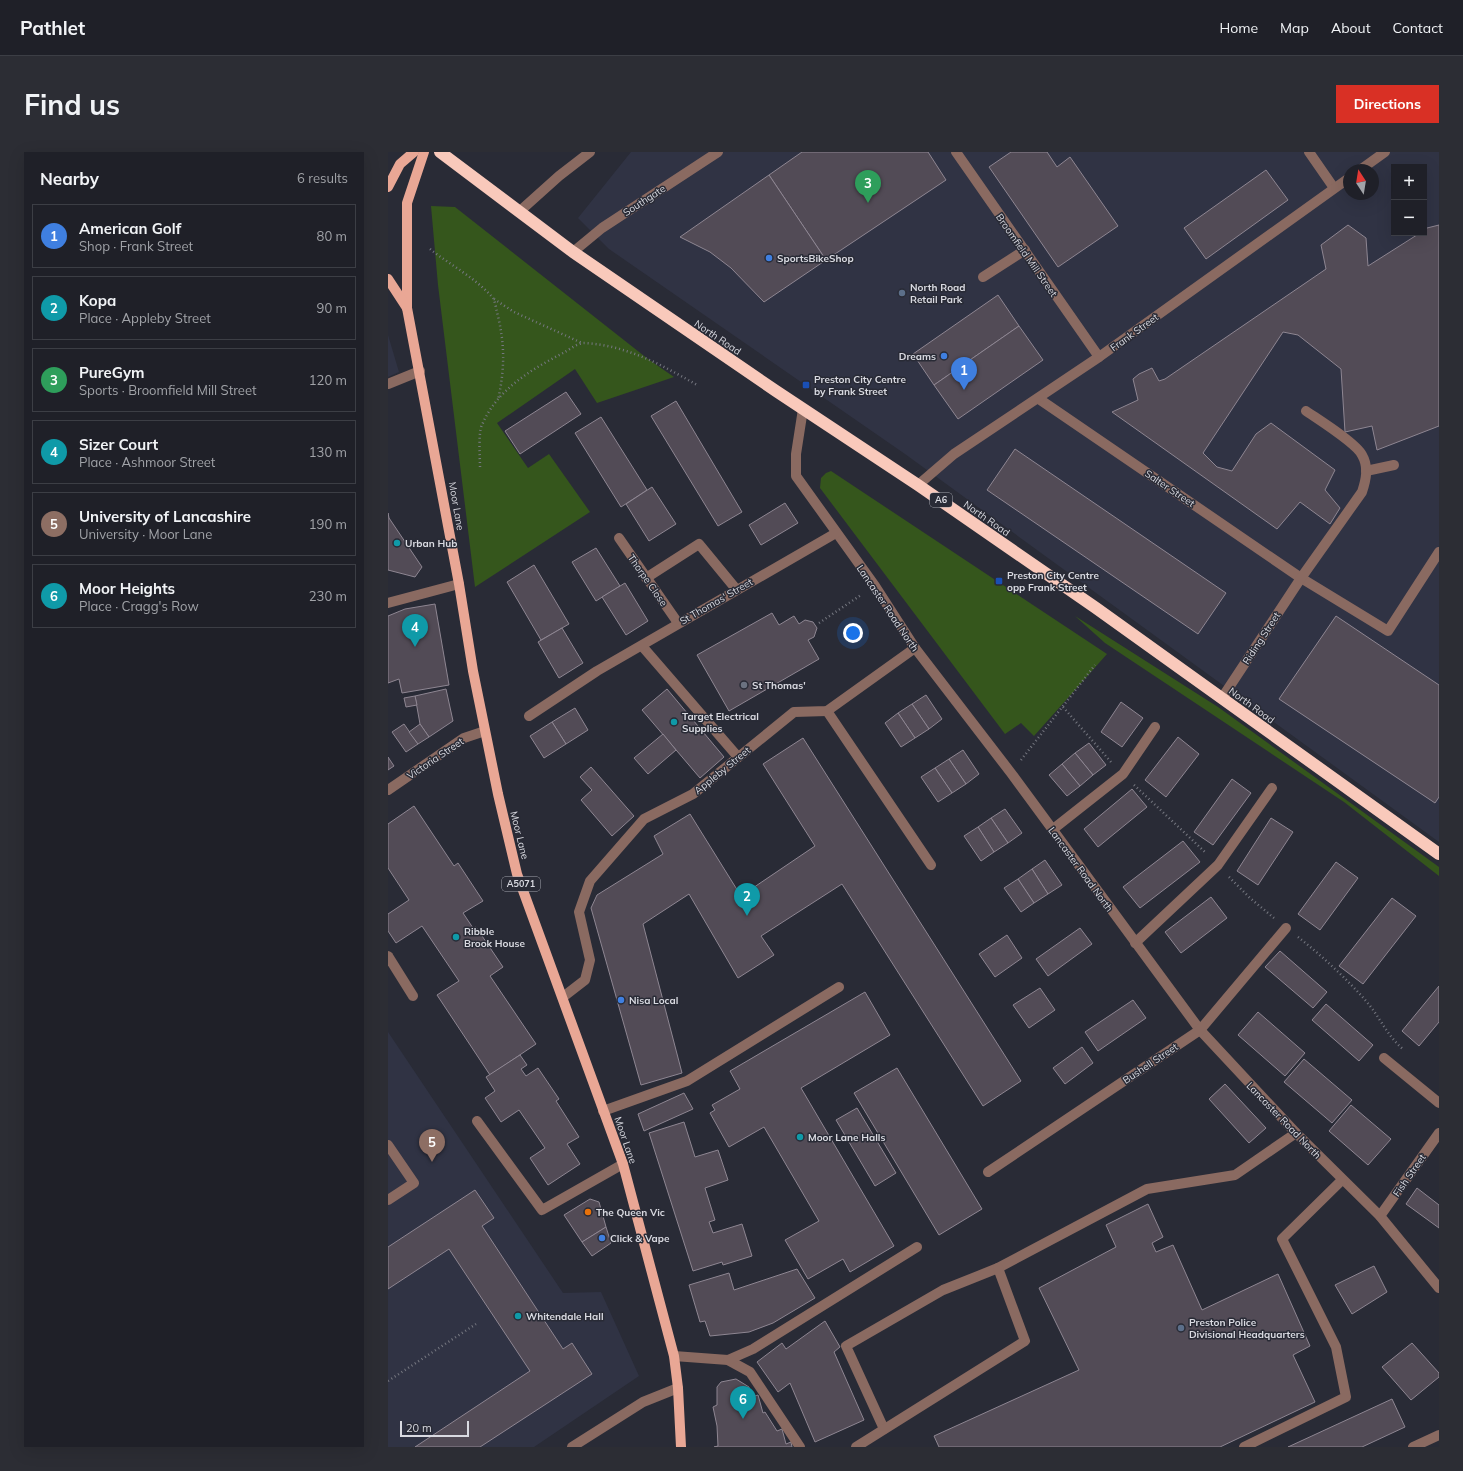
<!DOCTYPE html>
<meta charset="utf-8">
<style>
body{margin:0;font-family:Mulish,sans-serif;background:#2c2d34;color:#f1f3f6}
.controls{position:absolute;right:12px;top:12px;display:grid;overflow:hidden;border-radius:0px;box-shadow:0 4px 16px #0002}
.controls button{width:36px;height:36px;display:grid;place-items:center;padding:0;border:0;border-bottom:1px solid #3c3e45;background:#1f2028;color:#f1f3f6;font:20px sans-serif}
.compass{position:absolute;left:955px;top:12px;width:36px;height:36px;border-radius:50%;background:#1f2028;box-shadow:0 4px 16px #0002;rotate:348deg}
.scale{position:absolute;left:12px;bottom:10px;width:69px;box-sizing:border-box;padding-left:4px;border:2px solid #d9dae1;border-top:0;font-size:11px;line-height:14px;white-space:nowrap;color:#d9dae1;-webkit-text-stroke:3px #292b36;paint-order:stroke}
.you{position:absolute;left:465px;top:481px;width:14px;height:14px;margin:-10px;border:3px solid #fff;border-radius:50%;background:#1a73e8;box-shadow:0 0 0 6px #1a73e833}
.badge{display:grid;place-items:center;width:26px;height:26px;border-radius:50%;background:#d93025;color:#fff;font-size:13px;font-weight:700}
.pin{position:absolute;translate:-50% -33px;filter:drop-shadow(0 1px 2px #0008)}
.pin::after{content:'';position:absolute;top:21px;width:14px;height:12px;background:inherit;clip-path:polygon(0 0,100% 0,50% 100%)}
.list{margin:0;padding:0;list-style:none}
h2{display:flex;justify-content:space-between;align-items:center;height:52px;margin:0;padding:0 16px;font-size:17px}
h2 small{font-size:13px;font-weight:400;color:#a1a3a8}
.list li{display:grid;grid-template-columns:26px 1fr auto;gap:12px;align-items:center;box-sizing:border-box;height:64px;margin:0 8px 8px;padding:0 8px;border:1px solid #3c3e45;border-radius:0px}
.list b{display:block;font-size:15px;white-space:nowrap}
.list p{margin:0;font-size:13px;white-space:nowrap;color:#a1a3a8}
.list em{font-size:13px;font-style:normal;color:#a1a3a8}
.map{position:relative;flex:none;width:1051px;height:1295px;overflow:hidden;border-radius:0px}
header{display:flex;align-items:center;gap:24px;box-sizing:border-box;height:56px;padding:0 20px;background:#1f2028;border-bottom:1px solid #3c3e45}
header strong{font-size:19px}
nav{display:flex;gap:22px;margin-inline-start:auto;font-size:14px}
.intro{display:flex;align-items:center;justify-content:space-between;box-sizing:border-box;height:96px;padding:0 24px}
h1{margin:0;font-size:28px}
.button{padding:10px 18px;border-radius:0px;background:#d93025;color:#fff;font-size:14px;font-weight:700}
main{display:flex;gap:24px;padding:0 24px}
aside{flex:1;background:#1f2028;border-radius:0px;box-shadow:0 4px 16px #0002}
.map>svg:first-child{display:block}
</style>
<header>
<strong>Pathlet</strong>
<nav><a>Home</a><a>Map</a><a>About</a><a>Contact</a></nav>
</header>
<div class="intro"><h1>Find us</h1><a class="button">Directions</a></div>
<main>
<aside>
<h2>Nearby<small>6 results</small></h2>
<ul class="list">
<li><span class="badge" style="background:#3f7fe0">1</span><div><b>American Golf</b><p>Shop · Frank Street</p></div><em>80 m</em></li>
<li><span class="badge" style="background:#0f9aa8">2</span><div><b>Kopa</b><p>Place · Appleby Street</p></div><em>90 m</em></li>
<li><span class="badge" style="background:#2e9e5b">3</span><div><b>PureGym</b><p>Sports · Broomfield Mill Street</p></div><em>120 m</em></li>
<li><span class="badge" style="background:#0f9aa8">4</span><div><b>Sizer Court</b><p>Place · Ashmoor Street</p></div><em>130 m</em></li>
<li><span class="badge" style="background:#8d6e63">5</span><div><b>University of Lancashire</b><p>University · Moor Lane</p></div><em>190 m</em></li>
<li><span class="badge" style="background:#0f9aa8">6</span><div><b>Moor Heights</b><p>Place · Cragg's Row</p></div><em>230 m</em></li>
</ul>
</aside>
<div class="map">
<svg width="1051" height="1295" viewBox="0 0 1051 1295">
<rect width="100%" height="100%" fill="#292b36"/>
<g fill="#303344" fill-rule="evenodd">
<path d="M243 0H1051V690L517 302 221 97 190 66ZM1006 15H1036V81H1006ZM961 18H985V42H961Z"/>
<path d="M0 183 11 220 0 225Z"/>
<path d="M0 880 175 1141 213 1140 251 1224 146 1295H0Z"/>
</g>
<g fill="#35561c">
<path d="M43 54 67 55 260 207 286 225 209 251 187 217 109 271 140 316 161 302 202 360 87 435 50 133Z"/>
<path d="M443 319 719 502 646 584 633 571 617 582 432 336 433 326 438 321Z"/>
<path d="M687 464 830 555 1051 715V724L956 650 717 491Z"/>
</g>
<g fill="#524b56" stroke="#8e8692">
<path d="M414 0H540L558 28 438 108 381 23Z"/>
<path d="M623 0H659L669 15 682 5 730 74 670 115 601 15Z"/>
<path d="M878 18 900 48 818 107 796 76Z"/>
<path d="M381 23 438 108 376 150 343 116 322 100 292 85Z"/>
<path d="M960 73 978 86 980 114 1032 81H1036V79L1039 76 1051 73V274L989 298 984 274 957 280 953 217 910 183 895 180 815 301 829 315 844 319 868 282 883 271 947 318 937 338 952 356 942 372 912 350 889 377 724 260 750 248 745 227 751 222 764 216 771 229 777 227 938 117 933 93Z"/>
<path d="M610 143 631 174 546 233 525 202Z"/>
<path d="M631 174 655 208 570 267 546 233Z"/>
<path d="M178 240 193 262 132 302 117 279Z"/>
<path d="M288 249 354 360 330 374 263 264Z"/>
<path d="M213 265 259 338 233 355 187 281Z"/>
<path d="M627 297 838 441 810 482 599 338Z"/>
<path d="M264 335 288 372 261 389 238 352Z"/>
<path d="M397 351 410 371 373 393 361 373Z"/>
<path d="M0 361 1 366 34 415 27 425 0 418Z"/>
<path d="M208 396 232 434 208 449 184 410Z"/>
<path d="M146 413 181 472 153 488 119 430Z"/>
<path d="M237 431 260 469 238 483 214 445Z"/>
<path d="M47 452 61 533 14 541 11 527 0 531V464L17 457Z"/>
<path d="M384 461 391 473 406 464 411 472 417 468 425 470 429 476 426 485 420 488 431 507 341 559 309 503Z"/>
<path d="M948 464 1051 533V645L1047 651 891 547Z"/>
<path d="M174 476 195 511 171 526 150 490Z"/>
<path d="M58 537 65 569 41 585 32 572 27 544Z"/>
<path d="M279 537 336 605 312 626 254 558Z"/>
<path d="M538 543 554 567 541 577 524 552Z"/>
<path d="M27 544 29 553 18 555 16 546Z"/>
<path d="M733 550 755 566 734 595 713 580Z"/>
<path d="M524 552 541 577 527 586 510 561Z"/>
<path d="M187 556 200 578 178 592 164 570Z"/>
<path d="M510 561 527 586 513 595 497 571Z"/>
<path d="M164 570 178 592 156 606 142 584Z"/>
<path d="M16 572 30 592 18 600 4 580Z"/>
<path d="M32 572 41 585 30 592 21 580Z"/>
<path d="M275 582 288 598 260 622 246 606Z"/>
<path d="M790 585 811 602 778 645 757 628Z"/>
<path d="M415 586 633 929 595 954 454 732 373 784 386 803 350 826 301 742 255 772 294 921 253 933 203 756 209 743 275 702 266 684 302 662 353 744 427 694 375 612Z"/>
<path d="M701 591 718 613 705 623 687 601Z"/>
<path d="M575 598 591 622 578 632 561 607Z"/>
<path d="M687 601 705 623 692 634 674 612Z"/>
<path d="M0 605 6 614 0 618Z"/>
<path d="M561 607 578 632 564 641 547 616Z"/>
<path d="M674 612 692 634 679 644 661 623Z"/>
<path d="M203 615 246 664 224 684 193 648 204 638 192 625Z"/>
<path d="M547 616 564 641 550 650 533 625Z"/>
<path d="M844 627 863 641 825 693 806 680Z"/>
<path d="M744 637 759 655 710 695 696 677Z"/>
<path d="M26 654 66 714 70 711 95 749 75 761 85 776 88 775 115 815 102 824 148 892 102 923 49 843 71 829 34 774 8 791 0 779V762L21 748 0 716V672Z"/>
<path d="M617 657 634 681 620 691 603 666Z"/>
<path d="M603 666 620 691 606 700 590 675Z"/>
<path d="M883 666 905 680 870 733 849 719Z"/>
<path d="M590 675 606 700 593 709 576 684Z"/>
<path d="M795 689 812 710 752 756 735 735Z"/>
<path d="M657 708 674 733 660 742 644 717Z"/>
<path d="M948 710 970 726 932 778 910 762Z"/>
<path d="M644 717 660 742 646 751 630 727Z"/>
<path d="M630 727 646 751 633 760 616 736Z"/>
<path d="M823 745 839 766 793 801 777 780Z"/>
<path d="M1004 746 1028 764 975 832 951 814Z"/>
<path d="M692 776 704 792 660 824 648 807Z"/>
<path d="M619 783 634 806 607 825 591 802Z"/>
<path d="M892 799 939 840 925 856 877 815Z"/>
<path d="M1051 834V870L1031 894 1014 879Z"/>
<path d="M652 836 667 858 641 876 625 853Z"/>
<path d="M477 840 502 883 413 936 506 1094 462 1120 455 1107 420 1127 397 1088 431 1069 376 975 341 995 322 961 327 958 324 953 352 937 342 919Z"/>
<path d="M745 848 758 866 710 899 697 880Z"/>
<path d="M938 852 985 893 971 909 924 868Z"/>
<path d="M870 860 917 901 897 924 850 883Z"/>
<path d="M694 895 705 911 677 932 665 916Z"/>
<path d="M132 903 139 913 133 917 138 924 150 916 171 947 168 949 191 985 179 992 192 1012 160 1033 142 1006 157 996 131 958 113 970 97 946 107 939 98 925Z"/>
<path d="M916 907 964 948 944 971 896 930Z"/>
<path d="M509 916 594 1057 551 1083 466 941Z"/>
<path d="M837 932 878 976 861 991 821 947Z"/>
<path d="M296 941 305 957 256 979 250 962Z"/>
<path d="M963 953 1003 987 980 1013 941 979Z"/>
<path d="M469 956 508 1021 487 1034 448 968Z"/>
<path d="M296 970 307 1005 330 998 340 1028 317 1036 327 1068 321 1070 325 1081 354 1072 364 1104 335 1113 334 1110 305 1119 261 981Z"/>
<path d="M1029 1036 1051 1053V1076L1018 1052Z"/>
<path d="M87 1038 106 1066 94 1074 175 1197 184 1191 204 1222 92 1295H27L142 1219 61 1097 0 1137V1095Z"/>
<path d="M202 1047 211 1050 218 1075 194 1090 176 1063Z"/>
<path d="M760 1052 775 1085 764 1091 768 1100 785 1093 814 1158 890 1122 922 1194 905 1203 927 1250 832 1295H551L546 1284 691 1218 651 1136 728 1095 718 1073Z"/>
<path d="M218 1075 223 1091 204 1104 194 1090Z"/>
<path d="M986 1114 999 1140 964 1162 947 1133Z"/>
<path d="M409 1117 427 1146 385 1171 361 1180 322 1184 317 1169 312 1170 301 1133 341 1121 346 1138Z"/>
<path d="M437 1169 452 1195 446 1200 476 1268 427 1290 402 1231 390 1240 369 1210 394 1191 398 1197Z"/>
<path d="M1024 1191 1051 1221V1225L1023 1248 994 1215Z"/>
<path d="M348 1227 361 1235 363 1245 370 1243 375 1261 377 1260 389 1279 394 1277 398 1292 403 1290 404 1295H326L330 1294 329 1274 325 1255 329 1253V1235L333 1230Z"/>
<path d="M1004 1247 1017 1275 974 1295H900Z"/>
</g>
<g fill="none" stroke-linecap="round" stroke-linejoin="round">
<g stroke="#767881" stroke-width="2.5" stroke-dasharray="1 3" stroke-linecap="butt">
<path d="M42 97C62 113 88 126 105 146 107 149 108 156 109 160 117 192 117 216 110 248"/>
<path d="M106 147 126 160 194 191"/>
<path d="M92 315C92 305 90 281 94 273 109 237 144 217 177 200 182 197 190 191 196 191 238 193 274 213 309 233"/>
<path d="M431 471 473 443"/>
<path d="M675 555 723 610"/>
<path d="M633 608 707 513"/>
<path d="M746 633 818 701"/>
<path d="M841 725 862 746 886 766"/>
<path d="M910 785C934 804 958 826 978 849 992 865 999 884 1016 898"/>
<path d="M0 1229 88 1172"/>
</g>
<g stroke="#8a6a61" stroke-width="10">
<path d="M568 0 711 205"/>
<path d="M921 0 946 36"/>
<path d="M972 18 997 0"/>
<path d="M132 59 171 24 202 0"/>
<path d="M185 100 214 76 330 0"/>
<path d="M595 125 637 98"/>
<path d="M0 232 32 219"/>
<path d="M651 247 913 426 1000 479 1051 400"/>
<path d="M415 257 408 302V324L487 434 527 496 623 621 812 878 908 981 992 1064 1051 1136"/>
<path d="M978 319 1006 313"/>
<path d="M530 333 566 302 711 205 961 26"/>
<path d="M231 386 290 471"/>
<path d="M258 426 311 392 348 437"/>
<path d="M0 451 71 432"/>
<path d="M254 494 350 605"/>
<path d="M834 546 913 426 974 340C978 328 981 315 974 303 968 291 931 268 918 259"/>
<path d="M439 559 543 713"/>
<path d="M141 564 209 519 448 381"/>
<path d="M0 638 76 586 97 579"/>
<path d="M664 678 735 622 767 575"/>
<path d="M747 791 830 713 884 636"/>
<path d="M0 804 25 844"/>
<path d="M175 845 197 828 202 808 191 760 202 729 256 667 305 642 406 560 439 559 527 496"/>
<path d="M996 906 1051 951"/>
<path d="M215 959 299 929 451 835"/>
<path d="M89 969 154 1058 235 1012"/>
<path d="M0 993 26 1031 0 1048"/>
<path d="M600 1020 812 878 898 776"/>
<path d="M992 1064 1051 981"/>
<path d="M286 1204 340 1208 362 1220 412 1295"/>
<path d="M340 1208 365 1197 529 1095"/>
<path d="M496 1277 458 1194 555 1138 610 1116 759 1037 847 1023 908 981"/>
<path d="M184 1295 255 1250 290 1236"/>
<path d="M468 1295 637 1189 610 1116"/>
<path d="M856 1295 958 1245 948 1195 894 1087 954 1028"/>
<path d="M1025 1295 1051 1283"/>
</g>
<g stroke="#e9a795" stroke-width="10">
<path d="M36 0 19 51V156L71 432 85 519 110 642 129 722 235 1012 286 1204 290 1236 293 1295"/>
<path d="M0 35 12 12 26 0"/>
<path d="M0 127 19 156"/>
</g>
<path stroke="#f9c9bb" stroke-width="12" d="M52 0 185 100 388 239 530 333 708 456 1051 702"/>
</g>
<g fill="#3f7fe0" stroke="#292b36" stroke-width="1.5">
<circle cx="381" cy="106" r="4"/>
<circle cx="556" cy="204" r="4"/>
<circle cx="233" cy="848" r="4"/>
<circle cx="214" cy="1086" r="4"/>
</g>
<g fill="#5c6f8a" stroke="#292b36" stroke-width="1.5">
<circle cx="514" cy="141" r="4"/>
<circle cx="793" cy="1176" r="4"/>
</g>
<g fill="#1a4fb4" stroke="#292b36" stroke-width="1.5">
<rect x="414" y="229" width="8" height="8" rx="2"/>
<rect x="607" y="425" width="8" height="8" rx="2"/>
</g>
<g fill="#0f9aa8" stroke="#292b36" stroke-width="1.5">
<circle cx="9" cy="391" r="4"/>
<circle cx="286" cy="570" r="4"/>
<circle cx="68" cy="785" r="4"/>
<circle cx="412" cy="985" r="4"/>
<circle cx="130" cy="1164" r="4"/>
</g>
<circle fill="#6b7280" stroke="#292b36" stroke-width="1.5" cx="356" cy="533" r="4"/>
<circle fill="#e8710a" stroke="#292b36" stroke-width="1.5" cx="200" cy="1060" r="4"/>
<g text-anchor="middle" stroke-width="3" stroke-linejoin="round" paint-order="stroke">
<g fill="#292b36" stroke="#a4a6ae" stroke-width="1">
<rect x="542" y="341" width="22" height="14" rx="3"/>
<rect x="114" y="725" width="38" height="14" rx="3"/>
</g>
<g font-size="9" font-weight="bold" fill="#d9dae1">
<text x="553" y="351">A6</text>
<text x="133" y="735">A5071</text>
</g>
<g font-size="10" fill="#d9dae1" stroke="#292b36">
<text transform="translate(256 48) rotate(-33)" y="4">Southgate</text>
<text transform="translate(639 103) rotate(55)" y="4">Broomfield Mill Street</text>
<text transform="translate(746 180) rotate(-36)" y="4">Frank Street</text>
<text transform="translate(330 185) rotate(34)" y="4">North Road</text>
<text transform="translate(782 336) rotate(34)" y="4">Salter Street</text>
<text transform="translate(69 354) rotate(80)" y="4">Moor Lane</text>
<text transform="translate(599 366) rotate(35)" y="4">North Road</text>
<text transform="translate(260 428) rotate(55)" y="4">Thorpe Close</text>
<text transform="translate(328 449) rotate(-30)" y="4">St Thomas' Street</text>
<text transform="translate(500 456) rotate(56)" y="4">Lancaster Road North</text>
<text transform="translate(873 486) rotate(-57)" y="4">Riding Street</text>
<text transform="translate(864 553) rotate(36)" y="4">North Road</text>
<text transform="translate(47 606) rotate(-34)" y="4">Victoria Street</text>
<text transform="translate(334 618) rotate(-39)" y="4">Appleby Street</text>
<text transform="translate(132 683) rotate(76)" y="4">Moor Lane</text>
<text transform="translate(693 717) rotate(54)" y="4">Lancaster Road North</text>
<text transform="translate(762 911) rotate(-34)" y="4">Bushell Street</text>
<text transform="translate(896 968) rotate(46)" y="4">Lancaster Road North</text>
<text transform="translate(238 988) rotate(71)" y="4">Moor Lane</text>
<text transform="translate(1021 1023) rotate(-55)" y="4">Fish Street</text>
</g>
<g font-size="10" font-weight="bold" fill="#d9dae1" stroke="#292b36" text-anchor="start">
<text x="389" y="110">SportsBikeShop</text>
<text x="522" y="139">North Road<tspan x="522" dy="12">Retail Park</tspan></text>
<text x="548" y="208" text-anchor="end">Dreams</text>
<text x="426" y="231">Preston City Centre<tspan x="426" dy="12">by Frank Street</tspan></text>
<text x="17" y="395">Urban Hub</text>
<text x="619" y="427">Preston City Centre<tspan x="619" dy="12">opp Frank Street</tspan></text>
<text x="364" y="537">St Thomas'</text>
<text x="294" y="568">Target Electrical<tspan x="294" dy="12">Supplies</tspan></text>
<text x="76" y="783">Ribble<tspan x="76" dy="12">Brook House</tspan></text>
<text x="241" y="852">Nisa Local</text>
<text x="420" y="989">Moor Lane Halls</text>
<text x="208" y="1064">The Queen Vic</text>
<text x="222" y="1090">Click &amp; Vape</text>
<text x="138" y="1168">Whitendale Hall</text>
<text x="801" y="1174">Preston Police<tspan x="801" dy="12">Divisional Headquarters</tspan></text>
</g>
</g>
</svg>
<div class="controls">
<button>+</button>
<button>−</button>
</div>
<svg class="compass" viewBox="-18 -18 36 36"><path d="M0-13l5 13h-10z" fill="#e53935"/><path d="M0 13l5-13h-10z" fill="#a1a3a8"/></svg>
<div class="scale">20 m</div>
<div class="you"></div>
<div class="pin badge" style="left:576px;top:238px;background:#3f7fe0">1</div>
<div class="pin badge" style="left:359px;top:764px;background:#0f9aa8">2</div>
<div class="pin badge" style="left:480px;top:51px;background:#2e9e5b">3</div>
<div class="pin badge" style="left:27px;top:495px;background:#0f9aa8">4</div>
<div class="pin badge" style="left:44px;top:1010px;background:#8d6e63">5</div>
<div class="pin badge" style="left:355px;top:1267px;background:#0f9aa8">6</div>
</div>
</main>
